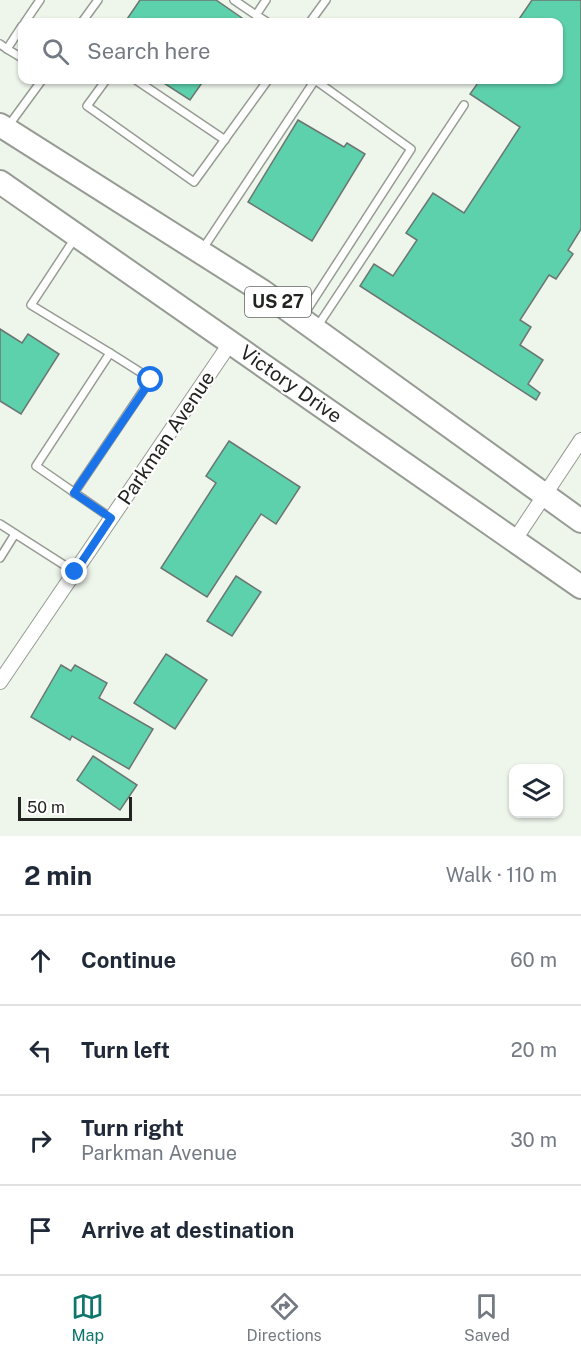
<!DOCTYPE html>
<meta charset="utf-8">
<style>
body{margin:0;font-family:"Public Sans",sans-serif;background:#f6f6f7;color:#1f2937}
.controls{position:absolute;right:18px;bottom:18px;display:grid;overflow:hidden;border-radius:12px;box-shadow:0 2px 4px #0004}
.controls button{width:54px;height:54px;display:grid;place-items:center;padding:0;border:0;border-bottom:2px solid #e0e1e3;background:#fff;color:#1f2937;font:30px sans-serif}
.scale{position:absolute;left:18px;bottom:15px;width:114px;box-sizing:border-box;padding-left:6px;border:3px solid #222421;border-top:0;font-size:16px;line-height:21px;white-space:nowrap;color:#222421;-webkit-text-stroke:4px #fff;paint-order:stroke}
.stop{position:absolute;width:18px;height:18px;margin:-14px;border:4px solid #1a73e8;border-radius:50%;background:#fff}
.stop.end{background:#1a73e8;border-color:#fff;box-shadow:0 2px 6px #0008}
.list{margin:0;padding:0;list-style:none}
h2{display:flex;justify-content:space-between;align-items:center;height:78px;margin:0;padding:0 24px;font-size:26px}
h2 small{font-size:20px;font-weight:400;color:#747a83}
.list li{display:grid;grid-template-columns:39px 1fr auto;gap:18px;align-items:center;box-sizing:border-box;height:90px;padding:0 24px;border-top:2px solid #e0e1e3}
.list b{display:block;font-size:22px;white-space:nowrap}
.list p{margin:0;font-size:20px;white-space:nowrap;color:#747a83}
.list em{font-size:20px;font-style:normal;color:#747a83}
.icon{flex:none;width:33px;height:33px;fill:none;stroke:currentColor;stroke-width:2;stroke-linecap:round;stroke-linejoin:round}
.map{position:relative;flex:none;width:581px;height:836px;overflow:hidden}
.search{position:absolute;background:#fff;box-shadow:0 2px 4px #0004;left:18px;right:18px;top:18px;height:66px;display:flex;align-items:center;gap:15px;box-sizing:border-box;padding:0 21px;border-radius:12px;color:#747a83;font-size:22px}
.sheet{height:438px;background:#fff}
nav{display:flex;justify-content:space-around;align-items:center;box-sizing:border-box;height:84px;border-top:2px solid #e0e1e3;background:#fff;font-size:16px;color:#747a83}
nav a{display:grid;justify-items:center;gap:3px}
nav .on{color:#0f766e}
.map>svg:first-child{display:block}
</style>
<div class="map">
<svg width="581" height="836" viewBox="0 0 581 836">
<rect width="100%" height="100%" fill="#eef5eb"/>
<g fill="#5dd0ac" stroke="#6b7672" stroke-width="1.5">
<path d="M140 0H216L245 20 243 22H125Z"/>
<path d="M532 0H581V229L568 250 573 254 556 279 549 275 520 320 531 327 520 345 543 360 528 384 540 393 536 400 360 286 374 264 393 276 417 240 406 233 433 193 464 213 520 127 470 94 480 80H558V22H517Z"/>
<path d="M159 80H204L190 100Z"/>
<path d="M298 120 344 147 347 143 365 154 312 241 248 202Z"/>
<path d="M0 329 22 343 28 334 59 354 21 414 0 401Z"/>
<path d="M229 441 300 487 276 524 261 514 207 597 161 568 216 483 206 476Z"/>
<path d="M236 576 261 592 232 636 207 621Z"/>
<path d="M166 654 207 680 175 729 134 703Z"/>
<path d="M61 665 71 671 75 665 107 683 99 698 153 729 129 769 72 736 70 740 31 717Z"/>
<path d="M93 756 137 785 120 810 77 780Z"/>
</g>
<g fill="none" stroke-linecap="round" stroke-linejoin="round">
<defs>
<g id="service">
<path d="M234 0 256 15 266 0"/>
<path d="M256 15 267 22"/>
<path d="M25 22 40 0"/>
<path d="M82 22 98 0"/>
<path d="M310 22 326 0"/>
<path d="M0 44 7 49 22 26"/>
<path d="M7 49 22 58"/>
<path d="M106 80 87 106 194 182 268 80"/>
<path d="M136 80 225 140"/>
<path d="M9 125 42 80"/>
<path d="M75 238 31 305 110 353 36 466 111 518"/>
<path d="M202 250 315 80 411 149 303 316"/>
<path d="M317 327 464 105"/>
<path d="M74 493 151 379 110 353"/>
<path d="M0 524 75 572"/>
<path d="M0 558 15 534"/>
</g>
<g id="minor">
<path d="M514 541 581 440"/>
<path d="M0 682 231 342"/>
</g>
<g id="trunk">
<path d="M0 125 262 291 581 521"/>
<path d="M0 182 581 587"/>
</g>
</defs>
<use href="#service" stroke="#969c94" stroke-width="10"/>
<use href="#minor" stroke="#969c94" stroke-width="16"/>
<use href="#trunk" stroke="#969c94" stroke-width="26"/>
<use href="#service" stroke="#fff" stroke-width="7"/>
<use href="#minor" stroke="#fff" stroke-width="14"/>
<use href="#trunk" stroke="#fff" stroke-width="22"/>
</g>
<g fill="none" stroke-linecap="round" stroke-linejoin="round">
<path stroke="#1a73e8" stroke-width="8" d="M75 572 111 518 74 493 151 380"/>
</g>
<g text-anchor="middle" stroke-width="4.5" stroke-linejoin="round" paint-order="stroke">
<rect fill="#fff" stroke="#646664" stroke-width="1.5" x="245" y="287" width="66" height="30" rx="4.5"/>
<g font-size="18" font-weight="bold" fill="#222421">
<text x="278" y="308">US 27</text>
</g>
<g font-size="20" fill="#222421" stroke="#fff">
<text transform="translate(291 384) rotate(35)" y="7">Victory Drive</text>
<text transform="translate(166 438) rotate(-56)" y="7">Parkman Avenue</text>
</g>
</g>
</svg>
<div class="controls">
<button><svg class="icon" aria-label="layers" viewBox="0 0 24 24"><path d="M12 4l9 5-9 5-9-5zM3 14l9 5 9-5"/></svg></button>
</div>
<div class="scale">50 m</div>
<div class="stop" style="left:151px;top:380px"></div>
<div class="stop end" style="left:75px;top:572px"></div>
<div class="search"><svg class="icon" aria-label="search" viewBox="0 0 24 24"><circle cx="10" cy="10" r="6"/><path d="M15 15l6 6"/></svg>Search here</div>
</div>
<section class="sheet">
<h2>2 min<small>Walk · 110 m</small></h2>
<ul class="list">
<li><svg class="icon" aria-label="ahead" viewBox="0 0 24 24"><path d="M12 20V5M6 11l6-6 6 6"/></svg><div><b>Continue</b></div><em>60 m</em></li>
<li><svg class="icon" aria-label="left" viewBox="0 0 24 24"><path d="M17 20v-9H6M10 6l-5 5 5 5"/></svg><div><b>Turn left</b></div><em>20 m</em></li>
<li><svg class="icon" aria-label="right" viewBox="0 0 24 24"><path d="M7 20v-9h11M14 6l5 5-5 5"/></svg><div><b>Turn right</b><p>Parkman Avenue</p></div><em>30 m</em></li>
<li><svg class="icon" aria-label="arrive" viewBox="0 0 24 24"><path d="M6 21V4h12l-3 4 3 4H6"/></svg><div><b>Arrive at destination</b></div></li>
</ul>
</section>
<nav>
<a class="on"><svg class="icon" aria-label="map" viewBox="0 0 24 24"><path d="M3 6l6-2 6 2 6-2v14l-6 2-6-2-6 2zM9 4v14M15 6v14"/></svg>Map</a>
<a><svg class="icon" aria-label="directions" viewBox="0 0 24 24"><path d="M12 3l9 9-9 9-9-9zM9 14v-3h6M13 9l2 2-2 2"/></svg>Directions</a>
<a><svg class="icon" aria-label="saved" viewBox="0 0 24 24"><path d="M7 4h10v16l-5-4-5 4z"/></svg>Saved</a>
</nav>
